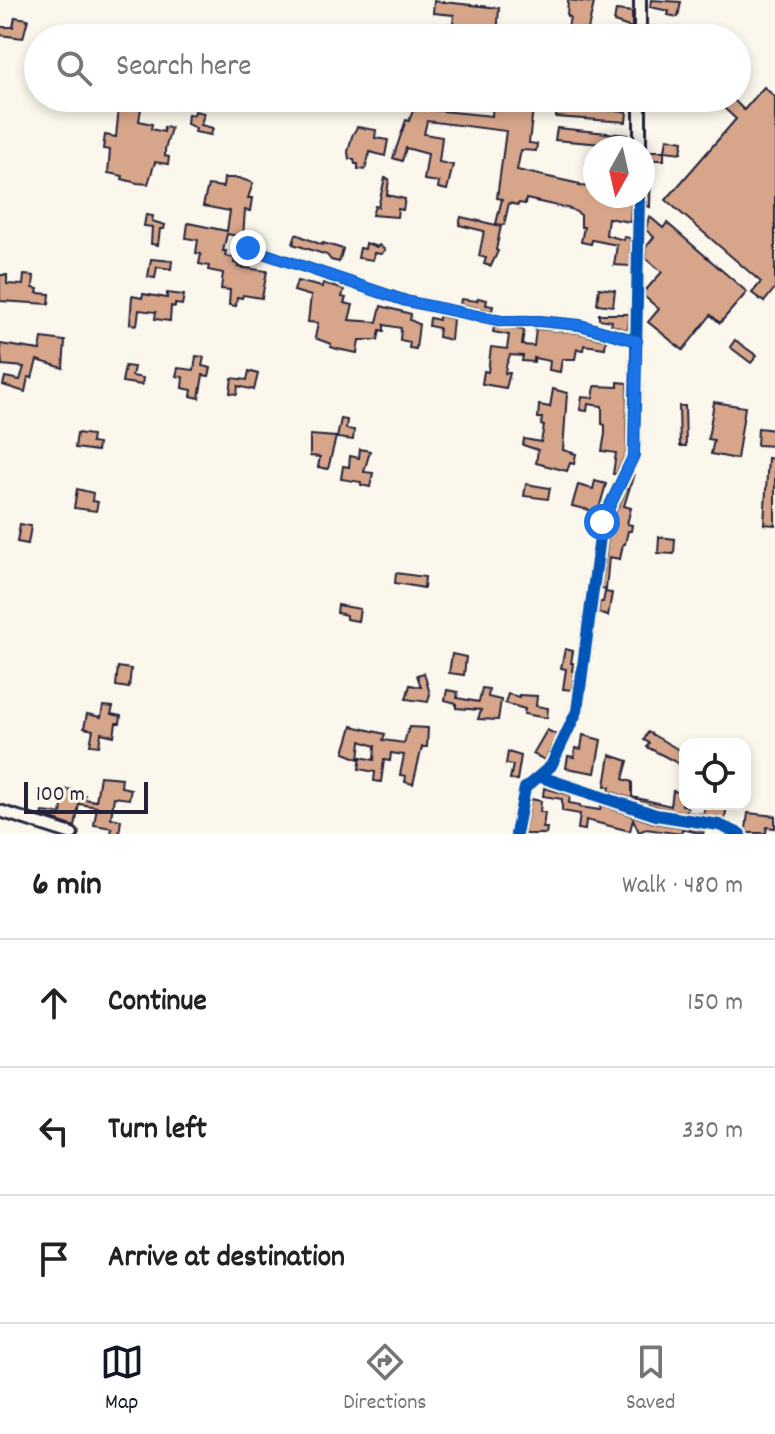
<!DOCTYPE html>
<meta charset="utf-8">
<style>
body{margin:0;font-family:Dekko,sans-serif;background:#f6f6f6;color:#222}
.controls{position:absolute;right:24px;bottom:24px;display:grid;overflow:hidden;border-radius:16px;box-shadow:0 4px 12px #0003}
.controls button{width:72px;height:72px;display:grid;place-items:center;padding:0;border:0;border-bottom:2px solid #e0e0e0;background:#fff;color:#222;font:40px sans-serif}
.compass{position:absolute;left:583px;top:136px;width:72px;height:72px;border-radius:50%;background:#fff;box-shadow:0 4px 12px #0003;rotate:188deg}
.scale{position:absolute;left:24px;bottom:20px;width:124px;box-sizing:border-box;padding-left:8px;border:4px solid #22223b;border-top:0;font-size:22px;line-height:28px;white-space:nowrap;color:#22223b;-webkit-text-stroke:6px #fbf7ec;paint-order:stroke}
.stop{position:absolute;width:24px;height:24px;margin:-18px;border:6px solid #1a73e8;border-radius:50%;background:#fff}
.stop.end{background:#1a73e8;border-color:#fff;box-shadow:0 2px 8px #0008}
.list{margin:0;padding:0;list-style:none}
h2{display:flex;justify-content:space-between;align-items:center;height:104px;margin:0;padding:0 32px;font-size:34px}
h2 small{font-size:26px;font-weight:400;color:#767676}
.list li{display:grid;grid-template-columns:52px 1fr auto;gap:24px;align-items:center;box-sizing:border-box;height:128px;padding:0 32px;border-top:2px solid #e0e0e0}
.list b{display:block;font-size:30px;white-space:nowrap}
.list em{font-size:26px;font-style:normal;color:#767676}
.icon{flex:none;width:44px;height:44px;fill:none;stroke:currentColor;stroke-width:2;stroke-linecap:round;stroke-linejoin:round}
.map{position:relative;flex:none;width:775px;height:834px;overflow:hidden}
.search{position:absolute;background:#fff;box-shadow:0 4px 12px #0003;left:24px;right:24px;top:24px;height:88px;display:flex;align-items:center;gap:20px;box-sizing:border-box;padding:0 28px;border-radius:44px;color:#767676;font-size:30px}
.sheet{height:488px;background:#fff}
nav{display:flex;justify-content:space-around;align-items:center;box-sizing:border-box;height:112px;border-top:2px solid #e0e0e0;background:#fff;font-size:22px;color:#767676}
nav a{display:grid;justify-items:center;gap:4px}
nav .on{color:#111827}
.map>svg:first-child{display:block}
</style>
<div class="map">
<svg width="775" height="834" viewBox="0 0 775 834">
<rect width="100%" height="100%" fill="#fbf7ec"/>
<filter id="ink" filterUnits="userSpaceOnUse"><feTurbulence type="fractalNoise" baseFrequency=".0125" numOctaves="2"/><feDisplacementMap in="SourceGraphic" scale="16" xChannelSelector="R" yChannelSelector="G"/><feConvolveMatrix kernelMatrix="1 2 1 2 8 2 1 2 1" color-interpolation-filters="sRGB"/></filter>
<g filter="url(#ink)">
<g fill="#d7a68a" stroke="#22223b" stroke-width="2">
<path d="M568 0 594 3 586 38H566L570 17 567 16Z"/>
<path d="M651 0 681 2 678 17 668 15 669 11 650 7Z"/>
<path d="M434 1 499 8 497 38H423L424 28 452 31 454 15 433 13Z"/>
<path d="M616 10 632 12V28L614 22Z"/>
<path d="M15 17 28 19 23 38 0 35V27H13Z"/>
<path d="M764 87 775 97V288L764 302 752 293 761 282 666 200 736 119 722 106 732 98 744 110Z"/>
<path d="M101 98H130V100L142 102 139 121 152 124 151 129 164 132V127L171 128 165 150V156L169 157 168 164 155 162 148 184 137 183 122 179 123 176 108 173 110 150 103 149 105 135 116 137 119 107 100 104Z"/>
<path d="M493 98 541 102 539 109 533 108 529 143 537 144 536 151 521 150 517 170 580 184 579 186 595 187V196L631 202 630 222 608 218 606 235 624 240V237L630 238V266L614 265 617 245 592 240 591 244 581 242 584 227H581V215L571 209 526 199 525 204 519 203 518 205 509 203 504 225 496 224 502 199 497 198 506 131 427 121 424 134 442 137 439 162 453 165 447 190 438 188 439 182 424 180 428 154 406 148 402 161 393 158 406 120 409 121 417 100 425 101 423 109 492 116Z"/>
<path d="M557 106 627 112 626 122 556 117Z"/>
<path d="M195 111 204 113 201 125 213 128 211 135 195 132 196 128 187 124 188 114 194 115Z"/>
<path d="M357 127 376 130 375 138 388 140 385 156 370 152 365 170 358 169V164H355L354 159H349L348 152 352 136Z"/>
<path d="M557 128 627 135 626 146 555 140Z"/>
<path d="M667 138 683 141 681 153 665 151Z"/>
<path d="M647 151H664V160H651L650 207 647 206V195L643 189V155Z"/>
<path d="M224 178H239L253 183 248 198H252L250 211 245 210 243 237 227 234 223 251H226L225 256 235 258 234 263 239 265 238 267 267 271 262 298 243 295 242 298 237 297 236 306 229 305 230 290 221 289 223 273 208 270 209 266 199 264 201 254 196 253 198 240 186 238 188 223 227 231 230 211 203 206 208 185 223 187Z"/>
<path d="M385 178 389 179 387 195 405 199 403 210 398 209 397 217 372 215 375 206 378 207Z"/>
<path d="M146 215 153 216 152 221 165 225 164 229H160L158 245 151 244 152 227 144 226Z"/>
<path d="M649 216 663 228 667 223 747 292 720 323 711 315 683 350 648 322 659 309 645 297V291L662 272 646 258V247L654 237 646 230Z"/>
<path d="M461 217 501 226 496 250 498 251 491 266 484 264 486 258 479 256 484 231 459 225Z"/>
<path d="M296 234 322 245 323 243 343 249 339 262 331 260 327 255 293 244Z"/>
<path d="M366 243 377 247 379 245 385 250 381 254 374 253 373 260 358 258 360 248 365 249Z"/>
<path d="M151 259 172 261 171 269 157 267 155 278 148 277Z"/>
<path d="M0 275H7V284L23 285 24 275 34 276 33 288 38 289 37 293 50 294 49 304 0 301Z"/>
<path d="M297 281 322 287 323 283 344 289 342 297 346 298 344 303 353 305 349 320 377 322 381 306 411 314 410 320 419 324 416 349 409 348 410 342 400 340 401 328 384 325V331L380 330 378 340H359L357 353 337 349 331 347V344L315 338 318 323 308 322 311 296 294 291Z"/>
<path d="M599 288 615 290 613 306 597 304Z"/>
<path d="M167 293 184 295 182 305 175 304V307L171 306 170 321 155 319 156 312 139 310 137 325 130 324 132 296 142 298 143 294 167 298Z"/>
<path d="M478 298 487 300 486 305 493 306 492 311 460 304 461 299 477 301Z"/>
<path d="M599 314H629L628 330 611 325 612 321 599 319Z"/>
<path d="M439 316 453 319 451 340 438 337 439 328 429 326 430 318 439 320Z"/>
<path d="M494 327 524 330 522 345 534 346 536 329 579 333 606 341 605 348 584 345 583 350 577 349 575 359H562L560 372 549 370 550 361 534 358V362L522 361 523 356 510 355 506 366 505 373H510L506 388 482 384 484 371 488 372 491 347 507 349 509 335 493 332Z"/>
<path d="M42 338 65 341 63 368 37 360 32 378 28 377 25 392 3 385 5 377 20 380 24 367 2 365 0 344 40 350Z"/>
<path d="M735 340 757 356 751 363 730 347Z"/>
<path d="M196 356 204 357 202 366 211 368 209 376 203 375 199 398 191 396 192 390 182 388 183 377 176 376 178 368 194 370Z"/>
<path d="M125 366 134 367 132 376 143 378 142 385 122 382Z"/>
<path d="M249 371 258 374 254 390 238 386 237 394 230 393 232 378 247 380Z"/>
<path d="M618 382 627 383 626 453 616 474H613L616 453 602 451 605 434V425L602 424V406L588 404 587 411 580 410 582 397 593 398 595 386 618 387Z"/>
<path d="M553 389 567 393 563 450 576 454 574 464 570 463 567 471 536 463 538 450 523 445 524 439 541 442 544 426 541 425 542 418H538L539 405 550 407Z"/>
<path d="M714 402 745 407 737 459 711 454 714 440 708 439Z"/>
<path d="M679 406H685L686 446H680Z"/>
<path d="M341 419 347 420 346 429 354 430 353 440 337 438Z"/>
<path d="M758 428 775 430V446L757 445Z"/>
<path d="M77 433 92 435 91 443 98 444 97 451 75 448Z"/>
<path d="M310 435 336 437 328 469 318 467 320 457 310 456Z"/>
<path d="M360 449 370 451 364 472 373 473 370 487 361 485V482L341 479 343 466 349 467 350 456 359 458Z"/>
<path d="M768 458 775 459V525L764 524Z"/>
<path d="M634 474 624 506 631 508 627 524 632 525 631 531H628L625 544H623L620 559 609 557 606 590 601 589 610 524Z"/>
<path d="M595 481 606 484 598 512 572 506 578 485 593 489Z"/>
<path d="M526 484 550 488 548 499 524 496Z"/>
<path d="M77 489 93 493 92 501 98 502 96 511 74 508Z"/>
<path d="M20 524 31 526 28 544 17 542Z"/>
<path d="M659 537 675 539 674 554 658 553Z"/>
<path d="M396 573 425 577 424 588 395 583Z"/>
<path d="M605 592 612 593 608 616 598 613 600 602H603Z"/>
<path d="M338 605 360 609 358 621 346 619V615L337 613Z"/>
<path d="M565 649 573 651 571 663H573L572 671 574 672 572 690 563 689 566 669 561 668Z"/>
<path d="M452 654 466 657 464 675 449 673Z"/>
<path d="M118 667 131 669 129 688 116 686Z"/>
<path d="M424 673 430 694 428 702 406 699 410 685 421 687 417 675Z"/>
<path d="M482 688 489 689 488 697 501 700 498 720 478 719 481 710 456 708V703L445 700 447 690 458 692 457 698 479 702Z"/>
<path d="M508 694 519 697V695L537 696 536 706 548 708 547 718 524 714 525 709 505 703Z"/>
<path d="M103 706 113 707 111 714 121 716 120 723H116L114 736 101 733 99 746 90 745 93 730 84 728 87 714 101 717Z"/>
<path d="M352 726 385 734 383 740 404 743 409 727 428 728 427 747H422L413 784 405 782 406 776 400 775 404 755 391 753 390 761 384 760 381 782 374 781 375 772 359 769 361 757 374 760 375 746 361 741 359 759 344 753Z"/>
<path d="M547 730 557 735 545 760 533 754Z"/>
<path d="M648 732 681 751 685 744V758L681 765 647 747 649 743 644 740Z"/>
<path d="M583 735 601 740 595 773 566 768 568 756 574 757 575 748 581 749Z"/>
<path d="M508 752 521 756 517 780 510 779 513 765 506 764Z"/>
<path d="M610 755 628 761 623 779 632 782V797L671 806 673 791 684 793 682 805 688 806 687 812 658 807 609 791 610 787 605 786Z"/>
<path d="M100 776 122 778 121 787 131 789 129 799 114 797 111 818 121 820 119 834H111L112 828 94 825 97 807 79 804 75 827 42 816 43 812 61 814 64 789 74 790V793L85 795 84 799 96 801Z"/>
<path d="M544 788 570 795 569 803 580 805V807L600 810 601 805 654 823 704 831 703 834 682 829 681 834 646 829 639 832 633 819 630 831 586 820 585 830 578 829 580 814 562 811V799L543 796Z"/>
<path d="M531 799 541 801 540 812H545L543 828H547L546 834H524Z"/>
<path d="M706 804H727L725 819 687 812 703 814Z"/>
<path d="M748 813 775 816V828L767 827 766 833H748L746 829Z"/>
</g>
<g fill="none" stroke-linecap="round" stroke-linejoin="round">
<defs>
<g id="minor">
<path d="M640 38V0"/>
<path d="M640 148V98"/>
<path d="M248 248 406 301 502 321H539L580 325 637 341"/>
<path d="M541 777 656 815 719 825 740 834"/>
<path d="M0 811 72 834"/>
<path d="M516 834 525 788 551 766 577 711 602 522 634 455 639 196"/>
</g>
</defs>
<use href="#minor" stroke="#22223b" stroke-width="16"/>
<use href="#minor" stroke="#fbf7ec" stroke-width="10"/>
<defs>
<g id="cycleway">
<path d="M248 248 406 301 502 321H539L580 325 637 341"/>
<path d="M541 777 656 815 719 825 740 834"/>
<path d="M516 834 525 788 551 766 577 711 602 522 634 455 639 196"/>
</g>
</defs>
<use href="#cycleway" stroke="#fbf7ec" stroke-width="17"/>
<use href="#cycleway" stroke="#0057b8" stroke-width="12"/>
</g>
</g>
<g fill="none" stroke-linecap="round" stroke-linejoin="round" filter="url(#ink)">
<path stroke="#1a73e8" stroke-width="10" d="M248 248 406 301 502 321H539L580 325 637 341 634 455 602 522"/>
</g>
</svg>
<div class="controls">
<button><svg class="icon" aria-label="locate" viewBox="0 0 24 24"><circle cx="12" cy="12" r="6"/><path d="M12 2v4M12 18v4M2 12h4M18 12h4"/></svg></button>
</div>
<svg class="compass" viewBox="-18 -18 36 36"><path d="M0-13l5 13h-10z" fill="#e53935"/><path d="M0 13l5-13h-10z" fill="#767676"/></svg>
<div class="scale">100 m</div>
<div class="stop" style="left:602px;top:522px"></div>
<div class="stop end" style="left:248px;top:248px"></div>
<div class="search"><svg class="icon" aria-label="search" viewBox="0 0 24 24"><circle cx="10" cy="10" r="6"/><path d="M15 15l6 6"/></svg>Search here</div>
</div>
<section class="sheet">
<h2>6 min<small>Walk · 480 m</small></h2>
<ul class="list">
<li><svg class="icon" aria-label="ahead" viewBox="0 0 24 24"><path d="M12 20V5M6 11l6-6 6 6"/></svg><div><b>Continue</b></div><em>150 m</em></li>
<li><svg class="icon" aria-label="left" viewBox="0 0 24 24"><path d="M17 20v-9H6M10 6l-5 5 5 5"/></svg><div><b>Turn left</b></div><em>330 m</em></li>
<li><svg class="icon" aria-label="arrive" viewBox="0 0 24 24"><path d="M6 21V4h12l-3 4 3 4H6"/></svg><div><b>Arrive at destination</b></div></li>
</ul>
</section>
<nav>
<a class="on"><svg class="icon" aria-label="map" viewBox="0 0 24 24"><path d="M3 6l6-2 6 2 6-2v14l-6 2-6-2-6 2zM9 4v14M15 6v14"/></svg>Map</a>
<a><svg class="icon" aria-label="directions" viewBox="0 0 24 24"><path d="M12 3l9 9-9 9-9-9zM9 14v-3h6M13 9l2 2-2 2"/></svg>Directions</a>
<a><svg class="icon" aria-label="saved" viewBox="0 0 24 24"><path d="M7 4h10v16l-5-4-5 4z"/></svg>Saved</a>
</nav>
